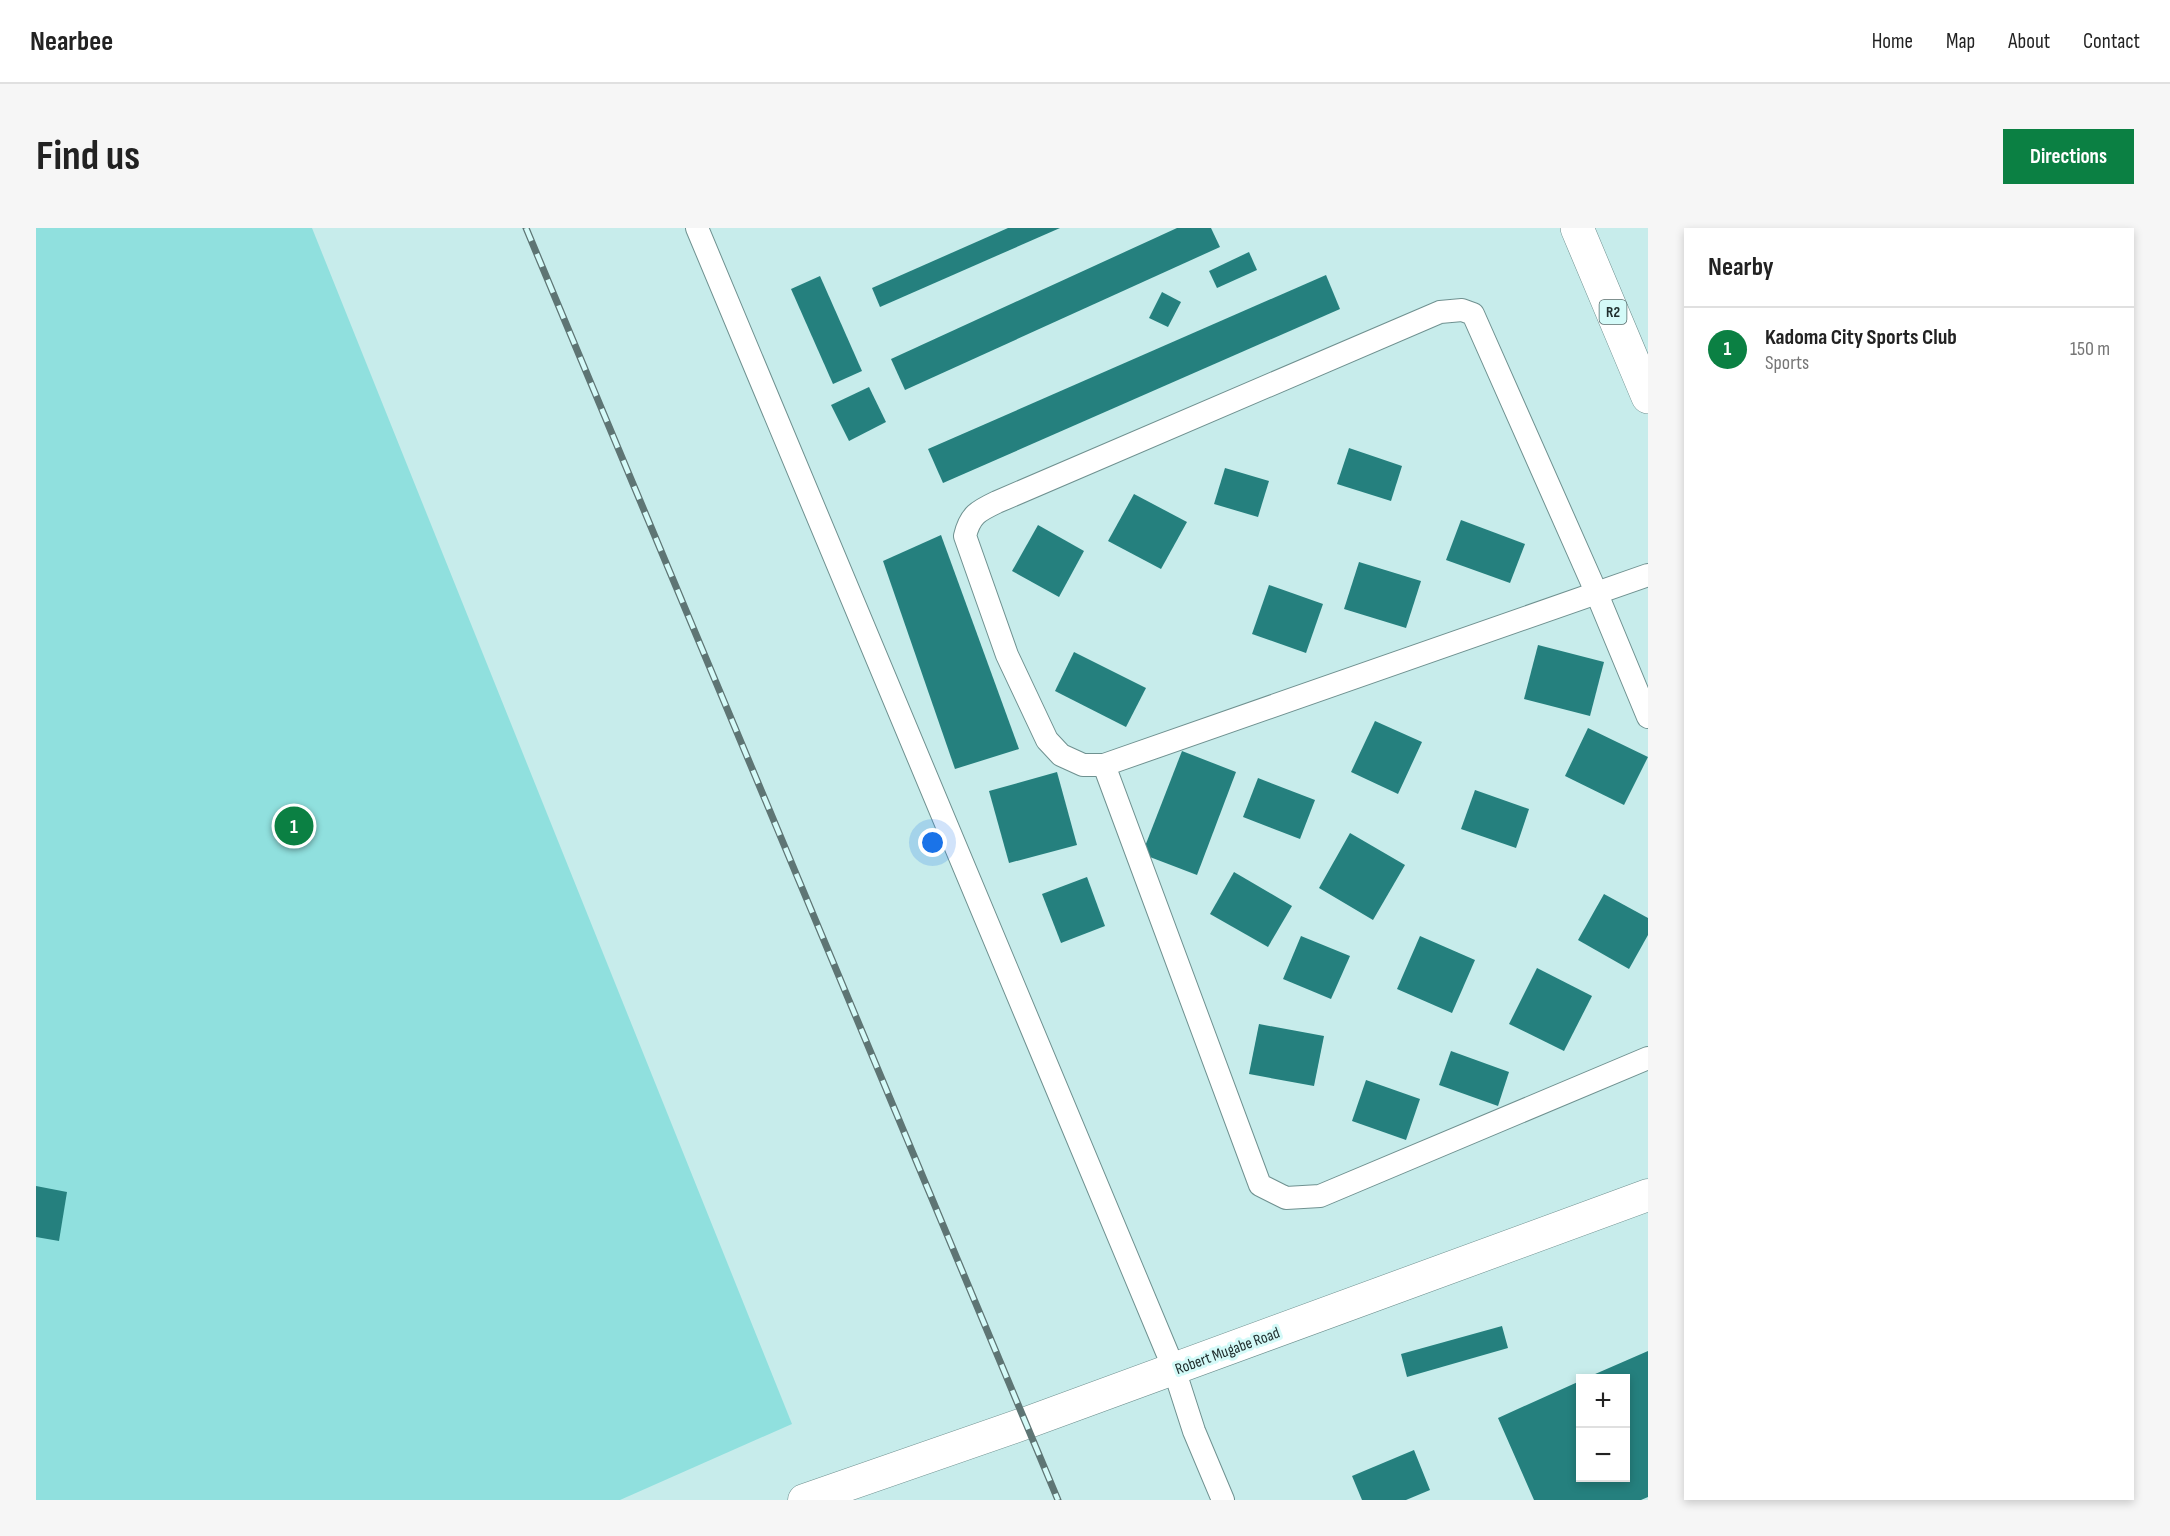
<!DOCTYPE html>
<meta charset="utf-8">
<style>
body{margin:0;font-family:"Sofia Sans Condensed",sans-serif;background:#f6f6f6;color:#222}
.controls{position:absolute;right:18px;bottom:18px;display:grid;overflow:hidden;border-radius:0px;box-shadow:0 3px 9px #0003}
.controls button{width:54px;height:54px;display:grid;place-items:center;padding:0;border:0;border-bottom:2px solid #e0e0e0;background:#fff;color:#222;font:30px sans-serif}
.you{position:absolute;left:897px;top:615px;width:21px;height:21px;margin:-15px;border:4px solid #fff;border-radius:50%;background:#1a73e8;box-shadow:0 0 0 9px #1a73e833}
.badge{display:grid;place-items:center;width:39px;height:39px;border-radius:50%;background:#0b8043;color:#fff;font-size:20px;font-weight:700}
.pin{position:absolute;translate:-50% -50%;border:3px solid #fff;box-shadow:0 2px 6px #0006}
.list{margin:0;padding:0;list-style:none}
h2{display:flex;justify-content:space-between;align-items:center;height:78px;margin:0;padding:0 24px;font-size:26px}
h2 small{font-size:20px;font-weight:400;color:#767676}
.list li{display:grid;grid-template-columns:39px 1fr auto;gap:18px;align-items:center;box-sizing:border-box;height:84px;padding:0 24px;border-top:2px solid #e0e0e0}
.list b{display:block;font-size:22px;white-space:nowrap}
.list p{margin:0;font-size:20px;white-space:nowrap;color:#767676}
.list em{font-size:20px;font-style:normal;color:#767676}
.map{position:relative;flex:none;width:1612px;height:1272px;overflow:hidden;border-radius:0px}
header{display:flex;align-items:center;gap:36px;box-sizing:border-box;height:84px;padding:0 30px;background:#fff;border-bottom:2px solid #e0e0e0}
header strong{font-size:28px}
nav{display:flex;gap:33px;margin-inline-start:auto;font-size:21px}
.intro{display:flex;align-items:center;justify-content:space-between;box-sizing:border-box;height:144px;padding:0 36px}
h1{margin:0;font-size:42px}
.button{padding:15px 27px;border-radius:0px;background:#0b8043;color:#fff;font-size:21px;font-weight:700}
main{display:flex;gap:36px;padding:0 36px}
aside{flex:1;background:#fff;border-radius:0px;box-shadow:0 3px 9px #0003}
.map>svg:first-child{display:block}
</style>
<header>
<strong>Nearbee</strong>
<nav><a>Home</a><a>Map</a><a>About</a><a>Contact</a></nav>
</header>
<div class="intro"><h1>Find us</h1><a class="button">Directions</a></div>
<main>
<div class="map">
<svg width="1612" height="1272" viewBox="0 0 1612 1272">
<rect width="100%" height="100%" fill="#c7eceb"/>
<path fill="#90e0de" d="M0 0H276L756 1196 584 1272H0Z"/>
<g fill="#25807e">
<path d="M972 0H1024L844 79 836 60Z"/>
<path d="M1141 0H1175L1184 19 869 162 855 131Z"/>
<path d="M1213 24 1221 42 1181 60 1173 43Z"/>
<path d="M1290 47 1304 81 907 255 892 221Z"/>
<path d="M784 48 826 143 797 156 755 61Z"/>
<path d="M1126 64 1145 74 1132 99 1113 90Z"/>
<path d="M833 159 850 194 813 213 795 177Z"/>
<path d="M1313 220 1366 238 1355 273 1301 256Z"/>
<path d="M1189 240 1233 253 1222 289 1178 276Z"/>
<path d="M1098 266 1151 294 1125 341 1072 313Z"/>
<path d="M1425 292 1489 316 1474 355 1410 332Z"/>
<path d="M1002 297 1048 323 1023 369 976 343Z"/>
<path d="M905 307 983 521 919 541 847 333Z"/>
<path d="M1323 334 1385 353 1370 400 1308 381Z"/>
<path d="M1233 357 1287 376 1270 425 1216 406Z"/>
<path d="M1502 417 1568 434 1554 488 1488 471Z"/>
<path d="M1038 424 1110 460 1090 499 1019 463Z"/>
<path d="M1339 493 1386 514 1362 566 1315 544Z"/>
<path d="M1552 500 1612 529 1588 577 1529 548Z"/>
<path d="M1146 523 1200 544 1161 647 1106 626Z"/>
<path d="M1021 544 1041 617 973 635 953 563Z"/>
<path d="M1222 550 1279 572 1264 611 1207 589Z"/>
<path d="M1439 562 1493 581 1480 620 1425 601Z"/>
<path d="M1314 605 1369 637 1337 692 1283 660Z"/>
<path d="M1198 644 1256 678 1232 719 1174 686Z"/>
<path d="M1051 649 1069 698 1025 715 1006 666Z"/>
<path d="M1568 666 1612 690V707L1593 741 1542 712Z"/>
<path d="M1265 708 1314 728 1295 771 1247 751Z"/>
<path d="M1384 708 1439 732 1416 785 1361 761Z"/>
<path d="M1501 740 1556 768 1528 823 1473 796Z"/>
<path d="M1223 796 1288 808 1278 858 1213 846Z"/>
<path d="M1415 823 1473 844 1462 878 1403 857Z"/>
<path d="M1330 852 1384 871 1370 912 1316 893Z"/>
<path d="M0 958 31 964 23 1013 0 1009Z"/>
<path d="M1466 1098 1472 1120 1371 1149 1365 1126Z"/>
<path d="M1612 1123V1269L1605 1272H1498L1462 1190 1544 1153V1250H1590V1150H1550Z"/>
<path d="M1378 1222 1394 1262 1370 1272H1326L1316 1248Z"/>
</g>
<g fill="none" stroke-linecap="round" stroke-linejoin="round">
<defs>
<g id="street">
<path d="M661 0 1138 1141 1158 1203 1187 1272"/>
<path d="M1612 489 1561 366 1437 86 1426 82 1404 84 961 274C942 283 934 287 929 308L971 427 1011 512 1025 527 1047 537H1068L1224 957 1250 970 1284 968 1612 830"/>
<path d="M1068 537 1612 347"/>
</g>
<path id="secondary" d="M768 1272 990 1195 1612 967"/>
<path id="highway" d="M1541 0 1612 169"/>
</defs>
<use href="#street" stroke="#6f9190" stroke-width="24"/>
<use href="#secondary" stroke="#6f9190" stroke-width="33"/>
<use href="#highway" stroke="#6f9190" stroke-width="34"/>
<use href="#street" stroke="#fff" stroke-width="22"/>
<use href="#secondary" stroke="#fff" stroke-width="32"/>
<use href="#highway" stroke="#fff" stroke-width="33"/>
<defs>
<path id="rail" d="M490 0 1022 1272"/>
</defs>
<use href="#rail" stroke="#5e7574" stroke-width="7"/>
<use href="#rail" stroke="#d4faf8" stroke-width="4.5" stroke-dasharray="14" stroke-linecap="butt"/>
</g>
<g text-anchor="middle" stroke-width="6" stroke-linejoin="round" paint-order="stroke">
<rect fill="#d4faf8" stroke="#566c6b" stroke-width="1.5" x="1563.5" y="72" width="27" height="24" rx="4.5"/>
<g font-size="15" font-weight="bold" fill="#202f2e">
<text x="1577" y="89">R2</text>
</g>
<g font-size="16" fill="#202f2e" stroke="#d4faf8">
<text transform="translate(1191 1122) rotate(-20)" y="6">Robert Mugabe Road</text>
</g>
</g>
</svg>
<div class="controls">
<button>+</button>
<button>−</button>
</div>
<div class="you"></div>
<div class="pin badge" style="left:258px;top:598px">1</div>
</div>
<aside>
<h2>Nearby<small></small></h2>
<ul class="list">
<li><span class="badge">1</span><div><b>Kadoma City Sports Club</b><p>Sports</p></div><em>150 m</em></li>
</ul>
</aside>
</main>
